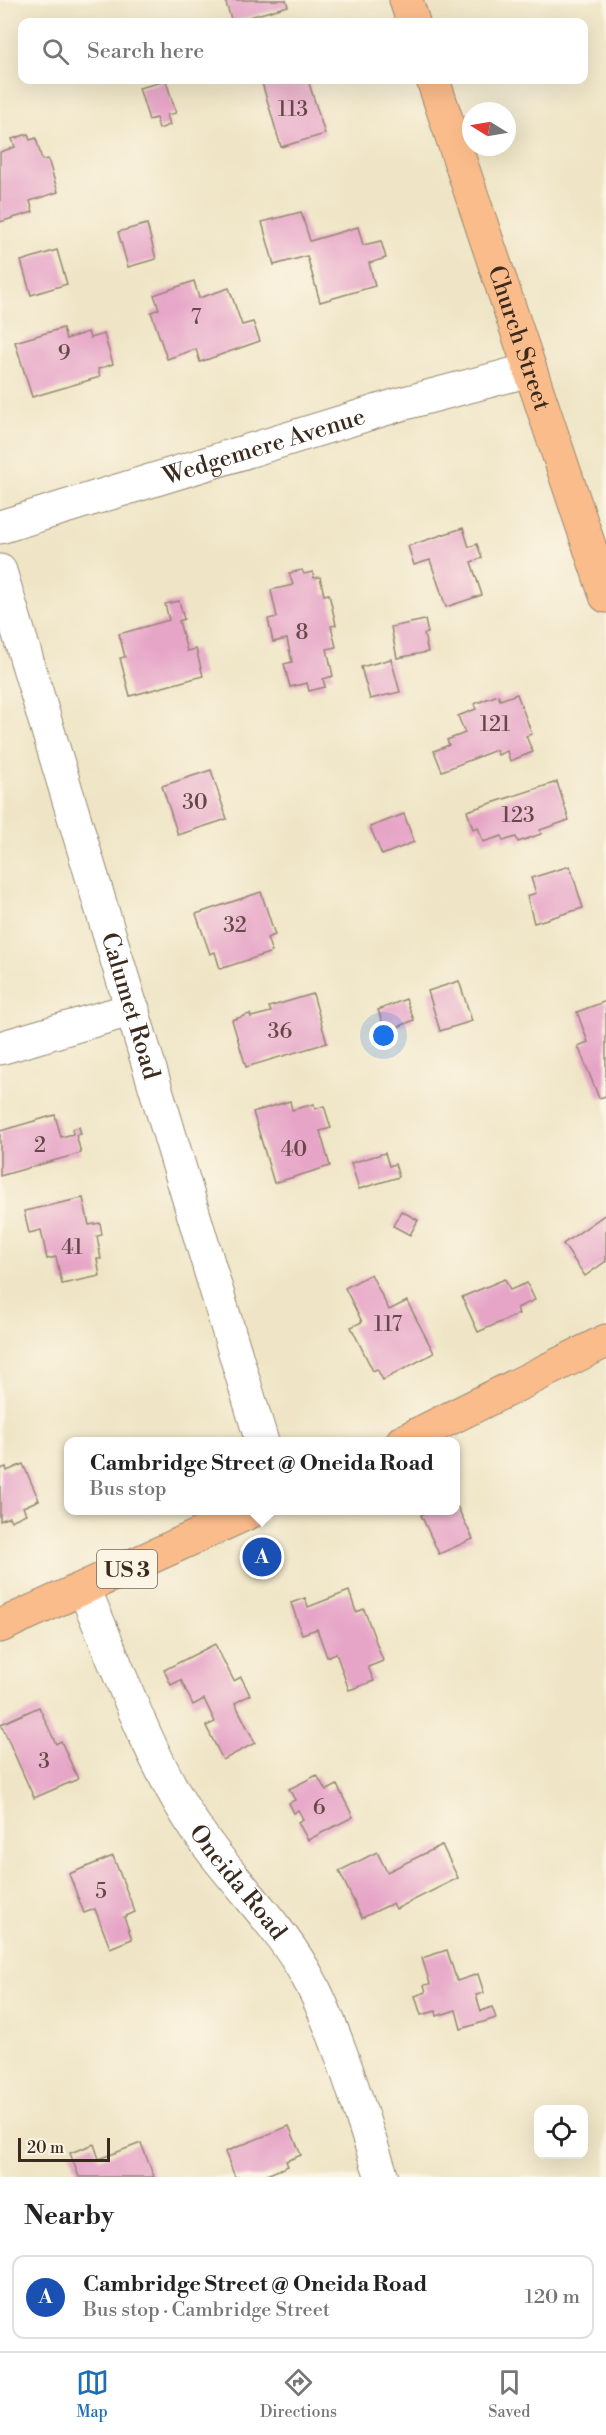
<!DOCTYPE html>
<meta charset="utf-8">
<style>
body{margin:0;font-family:"Libre Bodoni",serif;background:#f6f6f6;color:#222}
.controls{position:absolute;right:18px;bottom:18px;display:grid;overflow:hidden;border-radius:12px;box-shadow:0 6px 24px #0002}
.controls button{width:54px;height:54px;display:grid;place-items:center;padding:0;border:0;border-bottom:2px solid #e0e0e0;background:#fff;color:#222;font:30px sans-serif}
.compass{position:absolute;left:462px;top:102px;width:54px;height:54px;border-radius:50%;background:#fff;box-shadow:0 6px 24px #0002;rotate:281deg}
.scale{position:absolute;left:18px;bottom:15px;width:92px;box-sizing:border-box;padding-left:6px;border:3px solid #3b2a1e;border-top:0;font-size:16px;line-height:21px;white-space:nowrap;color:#3b2a1e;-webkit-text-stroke:4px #fcf5e5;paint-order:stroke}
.you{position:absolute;left:384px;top:1036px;width:21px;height:21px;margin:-15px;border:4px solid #fff;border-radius:50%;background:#1a73e8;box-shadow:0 0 0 9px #1a73e833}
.badge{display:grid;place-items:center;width:39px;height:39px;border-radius:50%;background:#1f6fb2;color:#fff;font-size:20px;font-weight:700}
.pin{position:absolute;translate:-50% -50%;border:3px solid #fff;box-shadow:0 2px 6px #0006}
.popup{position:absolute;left:64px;top:1437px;width:396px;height:78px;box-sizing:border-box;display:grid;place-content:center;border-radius:12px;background:#fff;filter:drop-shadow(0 2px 4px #0005);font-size:20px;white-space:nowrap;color:#767676}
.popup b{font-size:22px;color:#222}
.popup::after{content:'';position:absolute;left:50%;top:100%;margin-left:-12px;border:12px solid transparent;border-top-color:#fff}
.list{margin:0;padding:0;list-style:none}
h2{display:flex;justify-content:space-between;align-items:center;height:78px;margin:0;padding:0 24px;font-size:26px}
h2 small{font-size:20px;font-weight:400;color:#767676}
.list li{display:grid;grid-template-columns:39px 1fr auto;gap:18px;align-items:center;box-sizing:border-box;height:84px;margin:0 12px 12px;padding:0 12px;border:2px solid #e0e0e0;border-radius:12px}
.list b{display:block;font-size:22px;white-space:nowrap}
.list p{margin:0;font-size:20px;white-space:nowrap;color:#767676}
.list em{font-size:20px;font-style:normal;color:#767676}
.icon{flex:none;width:33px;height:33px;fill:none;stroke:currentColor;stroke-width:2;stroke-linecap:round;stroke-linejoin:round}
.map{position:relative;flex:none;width:606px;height:2177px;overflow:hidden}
.search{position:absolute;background:#fff;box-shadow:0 6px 24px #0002;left:18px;right:18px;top:18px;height:66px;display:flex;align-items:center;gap:15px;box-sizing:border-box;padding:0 21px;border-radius:12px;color:#767676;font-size:22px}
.sheet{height:174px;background:#fff}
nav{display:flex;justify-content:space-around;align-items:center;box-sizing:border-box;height:84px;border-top:2px solid #e0e0e0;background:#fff;font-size:16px;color:#767676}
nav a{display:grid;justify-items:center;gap:3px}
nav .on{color:#1f6fb2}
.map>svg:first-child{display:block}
</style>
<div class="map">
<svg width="606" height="2177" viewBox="0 0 606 2177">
<rect width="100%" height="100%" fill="#fcf5e5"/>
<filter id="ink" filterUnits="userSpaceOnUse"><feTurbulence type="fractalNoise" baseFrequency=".0167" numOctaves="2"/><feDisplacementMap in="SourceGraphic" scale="12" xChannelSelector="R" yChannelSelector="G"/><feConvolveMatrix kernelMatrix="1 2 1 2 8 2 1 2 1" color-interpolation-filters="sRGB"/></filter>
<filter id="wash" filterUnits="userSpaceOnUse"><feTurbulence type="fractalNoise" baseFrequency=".008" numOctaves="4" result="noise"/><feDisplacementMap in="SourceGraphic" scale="24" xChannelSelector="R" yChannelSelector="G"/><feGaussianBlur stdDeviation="1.35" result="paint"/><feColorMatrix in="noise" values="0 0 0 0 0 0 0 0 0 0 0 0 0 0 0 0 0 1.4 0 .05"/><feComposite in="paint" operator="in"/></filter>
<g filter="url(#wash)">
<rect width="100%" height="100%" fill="#efe5c6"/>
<g id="blocks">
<g fill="#e6a4c7">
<path d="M225 0H286L288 6 232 22Z"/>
<path d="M276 80H308L325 134 281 147 262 83Z"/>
<path d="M166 81 176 113 167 115 170 125 159 129 156 118 149 120 139 88Z"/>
<path d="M28 134 30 140 36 138 42 160 48 159 58 192 30 201 33 212 0 222V152L15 147 12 139Z"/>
<path d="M301 212 310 241 358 227 363 245 381 241 386 258 369 263 375 286 320 302 307 256 274 265 262 222Z"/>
<path d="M147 224 156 259 128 267 118 232Z"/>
<path d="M57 250 67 284 31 295 21 261Z"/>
<path d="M194 281 199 298 229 288 242 325 253 322 260 341 200 362 196 349 167 359 151 312 159 309 154 295Z"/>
<path d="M63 328 66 339 88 332 90 338 104 334 113 364 98 369 100 377 32 397 15 342Z"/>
<path d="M463 528 469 547 477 544 482 558 471 562 482 595 446 607 430 560 414 565 408 546Z"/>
<path d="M302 570 304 574 313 572 314 578 320 577 324 595 329 594 336 625 331 626 336 647 327 649 333 676 323 679 325 687 309 691 307 683 290 687 284 664 292 662 287 639 273 642 268 619 277 617 271 590 293 585 289 573Z"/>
<path d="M179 601 184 619 179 621 187 651 196 649 203 676 130 696 120 658 125 657 119 634 169 620 165 604Z"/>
<path d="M425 620 428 633 424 634 428 652 397 658 391 627Z"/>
<path d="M391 659 400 692 370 699 361 667Z"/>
<path d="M517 694 532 734 526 736 533 752 510 761 507 751 498 755 496 750 442 771 434 751 449 745 447 740 465 733 458 716 476 709 474 704 498 695 500 700Z"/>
<path d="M211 770 227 819 178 835 162 786Z"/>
<path d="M557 782 569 820 540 830 541 834 518 842 516 837 503 841 502 836 483 842 478 827 473 829 467 811Z"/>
<path d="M404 814 414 842 382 855 370 827Z"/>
<path d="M570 866 583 908 534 923 527 896 536 893 531 878Z"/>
<path d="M261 892 275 935 267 938 272 952 220 969 215 952 210 954 196 914Z"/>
<path d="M459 981 472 1021 440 1031 428 991Z"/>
<path d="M313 994 327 1043 246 1067 232 1020 250 1014 251 1017 271 1012 269 1007Z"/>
<path d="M406 999 414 1020 386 1032 378 1010Z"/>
<path d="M606 1001V1096L599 1098 578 1046 588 1042 577 1012Z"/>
<path d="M290 1101 292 1110 314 1104 315 1109 324 1106 331 1128 320 1131 330 1166 274 1183 253 1112Z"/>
<path d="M55 1115 61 1137 73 1134 72 1129 79 1127 81 1134 76 1135 81 1153 0 1176V1131Z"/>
<path d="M385 1153 389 1166 395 1164 399 1177 359 1189 351 1163Z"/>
<path d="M83 1198 89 1225 100 1223 102 1235 97 1236 101 1259H97L100 1276 62 1284 56 1257 47 1259 41 1230 29 1233 24 1211Z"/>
<path d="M401 1211 418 1220 410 1235 393 1226Z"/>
<path d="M606 1214V1261L585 1276 563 1244Z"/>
<path d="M371 1274 389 1310 407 1301 434 1353 383 1380 377 1369 373 1371 351 1327 362 1322 345 1288Z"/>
<path d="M505 1279 510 1290 527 1283 535 1300 517 1308 519 1314 478 1332 462 1297Z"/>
<path d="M23 1464 39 1500 23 1507 26 1514 11 1521 9 1517 0 1521V1469L6 1467 7 1471Z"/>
<path d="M455 1502 473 1539 439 1554 421 1515 431 1510H455Z"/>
<path d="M349 1591 356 1612 364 1609 383 1661 368 1667 374 1681 349 1690 336 1653 327 1657 317 1629 302 1634 291 1603 305 1598 308 1607Z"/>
<path d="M215 1644 234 1681 241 1677 250 1695 235 1703 255 1743 223 1760 206 1726 215 1722 204 1699 193 1705 181 1680 171 1685 164 1670Z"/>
<path d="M39 1707 56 1744 61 1741 78 1779 34 1798 1 1724Z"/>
<path d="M317 1775 326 1791 337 1785 353 1817 308 1840 298 1822 303 1819 298 1810 294 1813 289 1803 295 1800 289 1789Z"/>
<path d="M442 1845 458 1878 396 1909 393 1903 362 1918 339 1871 377 1852 387 1872Z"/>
<path d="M113 1856 135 1912 124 1917 132 1939 110 1948 95 1909 84 1913 69 1874Z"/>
<path d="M447 1950 457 1981 478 1974 484 1993 476 1995 481 2011 492 2007 496 2018 461 2029 456 2010 437 2016 436 2011 421 2015 415 1996 426 1992 424 1985 430 1984 422 1958Z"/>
<path d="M289 2126 301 2155 286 2161 288 2166 262 2177H235L225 2152Z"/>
<path d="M141 2143 154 2177H79L70 2153 94 2144 99 2159Z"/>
</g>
</g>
</g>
<g filter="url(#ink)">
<use href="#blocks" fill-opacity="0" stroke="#958872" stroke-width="1.5"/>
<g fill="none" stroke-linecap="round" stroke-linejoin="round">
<defs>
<g id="minor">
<path id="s1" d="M0 527 401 404 530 370"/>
<path id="s2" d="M0 571 262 1442"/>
<path d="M0 1048 133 1009"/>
<path id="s3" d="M84 1589C117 1664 143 1743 186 1813 223 1874 279 1920 312 1985 342 2045 360 2114 382 2177"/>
</g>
<g id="major">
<path d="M406 0 413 22"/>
<path id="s4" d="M433 80 606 596"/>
</g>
<g id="highway">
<path d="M402 1442 606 1341"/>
<path d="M0 1626 254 1510"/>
</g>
</defs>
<use href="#minor" stroke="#958872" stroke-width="35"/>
<use href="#major" stroke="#958872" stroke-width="35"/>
<use href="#highway" stroke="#958872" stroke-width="35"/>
<use href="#minor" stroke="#fff" stroke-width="33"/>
<use href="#major" stroke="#fabc8b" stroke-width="33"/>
<use href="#highway" stroke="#fabc8b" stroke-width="33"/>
</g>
</g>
<g text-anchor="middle" stroke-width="4.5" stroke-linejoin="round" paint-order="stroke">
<g font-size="21" fill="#664848">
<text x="293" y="116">113</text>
<text x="196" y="324">7</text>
<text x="64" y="360">9</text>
<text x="302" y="639">8</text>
<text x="495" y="731">121</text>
<text x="195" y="809">30</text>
<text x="518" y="822">123</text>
<text x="235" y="932">32</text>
<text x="280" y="1038">36</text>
<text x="40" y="1152">2</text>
<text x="294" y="1156">40</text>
<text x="72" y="1254">41</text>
<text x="388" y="1331">117</text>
<text x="44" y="1768">3</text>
<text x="319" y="1814">6</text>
<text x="101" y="1898">5</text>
</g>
<rect fill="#fcf5e5" stroke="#75675a" stroke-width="1.5" x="97" y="1550" width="60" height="38" rx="4.5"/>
<g font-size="22" font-weight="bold" fill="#3b2a1e">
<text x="127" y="1577">US 3</text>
</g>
<g font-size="24" fill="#3b2a1e" stroke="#fcf5e5">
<text dy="8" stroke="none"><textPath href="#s4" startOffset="272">Church Street</textPath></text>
<text dy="8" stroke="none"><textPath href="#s1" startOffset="276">Wedgemere Avenue</textPath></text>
<text dy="8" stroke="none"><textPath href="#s2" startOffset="454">Calumet Road</textPath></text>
<text dy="8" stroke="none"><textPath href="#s3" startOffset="333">Oneida Road</textPath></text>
</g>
</g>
</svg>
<div class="controls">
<button><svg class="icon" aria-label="locate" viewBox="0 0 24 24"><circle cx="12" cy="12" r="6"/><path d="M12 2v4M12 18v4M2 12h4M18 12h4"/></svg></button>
</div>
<svg class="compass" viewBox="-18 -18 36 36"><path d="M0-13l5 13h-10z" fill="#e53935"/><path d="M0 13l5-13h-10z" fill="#767676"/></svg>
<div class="scale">20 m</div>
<div class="you"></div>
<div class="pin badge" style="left:262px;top:1557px;background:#1a4fb4">A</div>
<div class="popup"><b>Cambridge Street @ Oneida Road</b>Bus stop</div>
<div class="search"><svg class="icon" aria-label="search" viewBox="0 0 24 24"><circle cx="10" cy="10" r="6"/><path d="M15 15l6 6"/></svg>Search here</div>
</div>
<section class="sheet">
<h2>Nearby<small></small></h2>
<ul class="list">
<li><span class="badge" style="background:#1a4fb4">A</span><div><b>Cambridge Street @ Oneida Road</b><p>Bus stop · Cambridge Street</p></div><em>120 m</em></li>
</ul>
</section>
<nav>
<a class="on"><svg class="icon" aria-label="map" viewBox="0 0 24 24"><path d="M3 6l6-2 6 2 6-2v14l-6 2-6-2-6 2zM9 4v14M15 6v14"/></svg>Map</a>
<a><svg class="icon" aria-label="directions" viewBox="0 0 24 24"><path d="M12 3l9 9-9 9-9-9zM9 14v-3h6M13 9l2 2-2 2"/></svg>Directions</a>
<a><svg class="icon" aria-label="saved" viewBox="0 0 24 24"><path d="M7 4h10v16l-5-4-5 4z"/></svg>Saved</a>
</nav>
